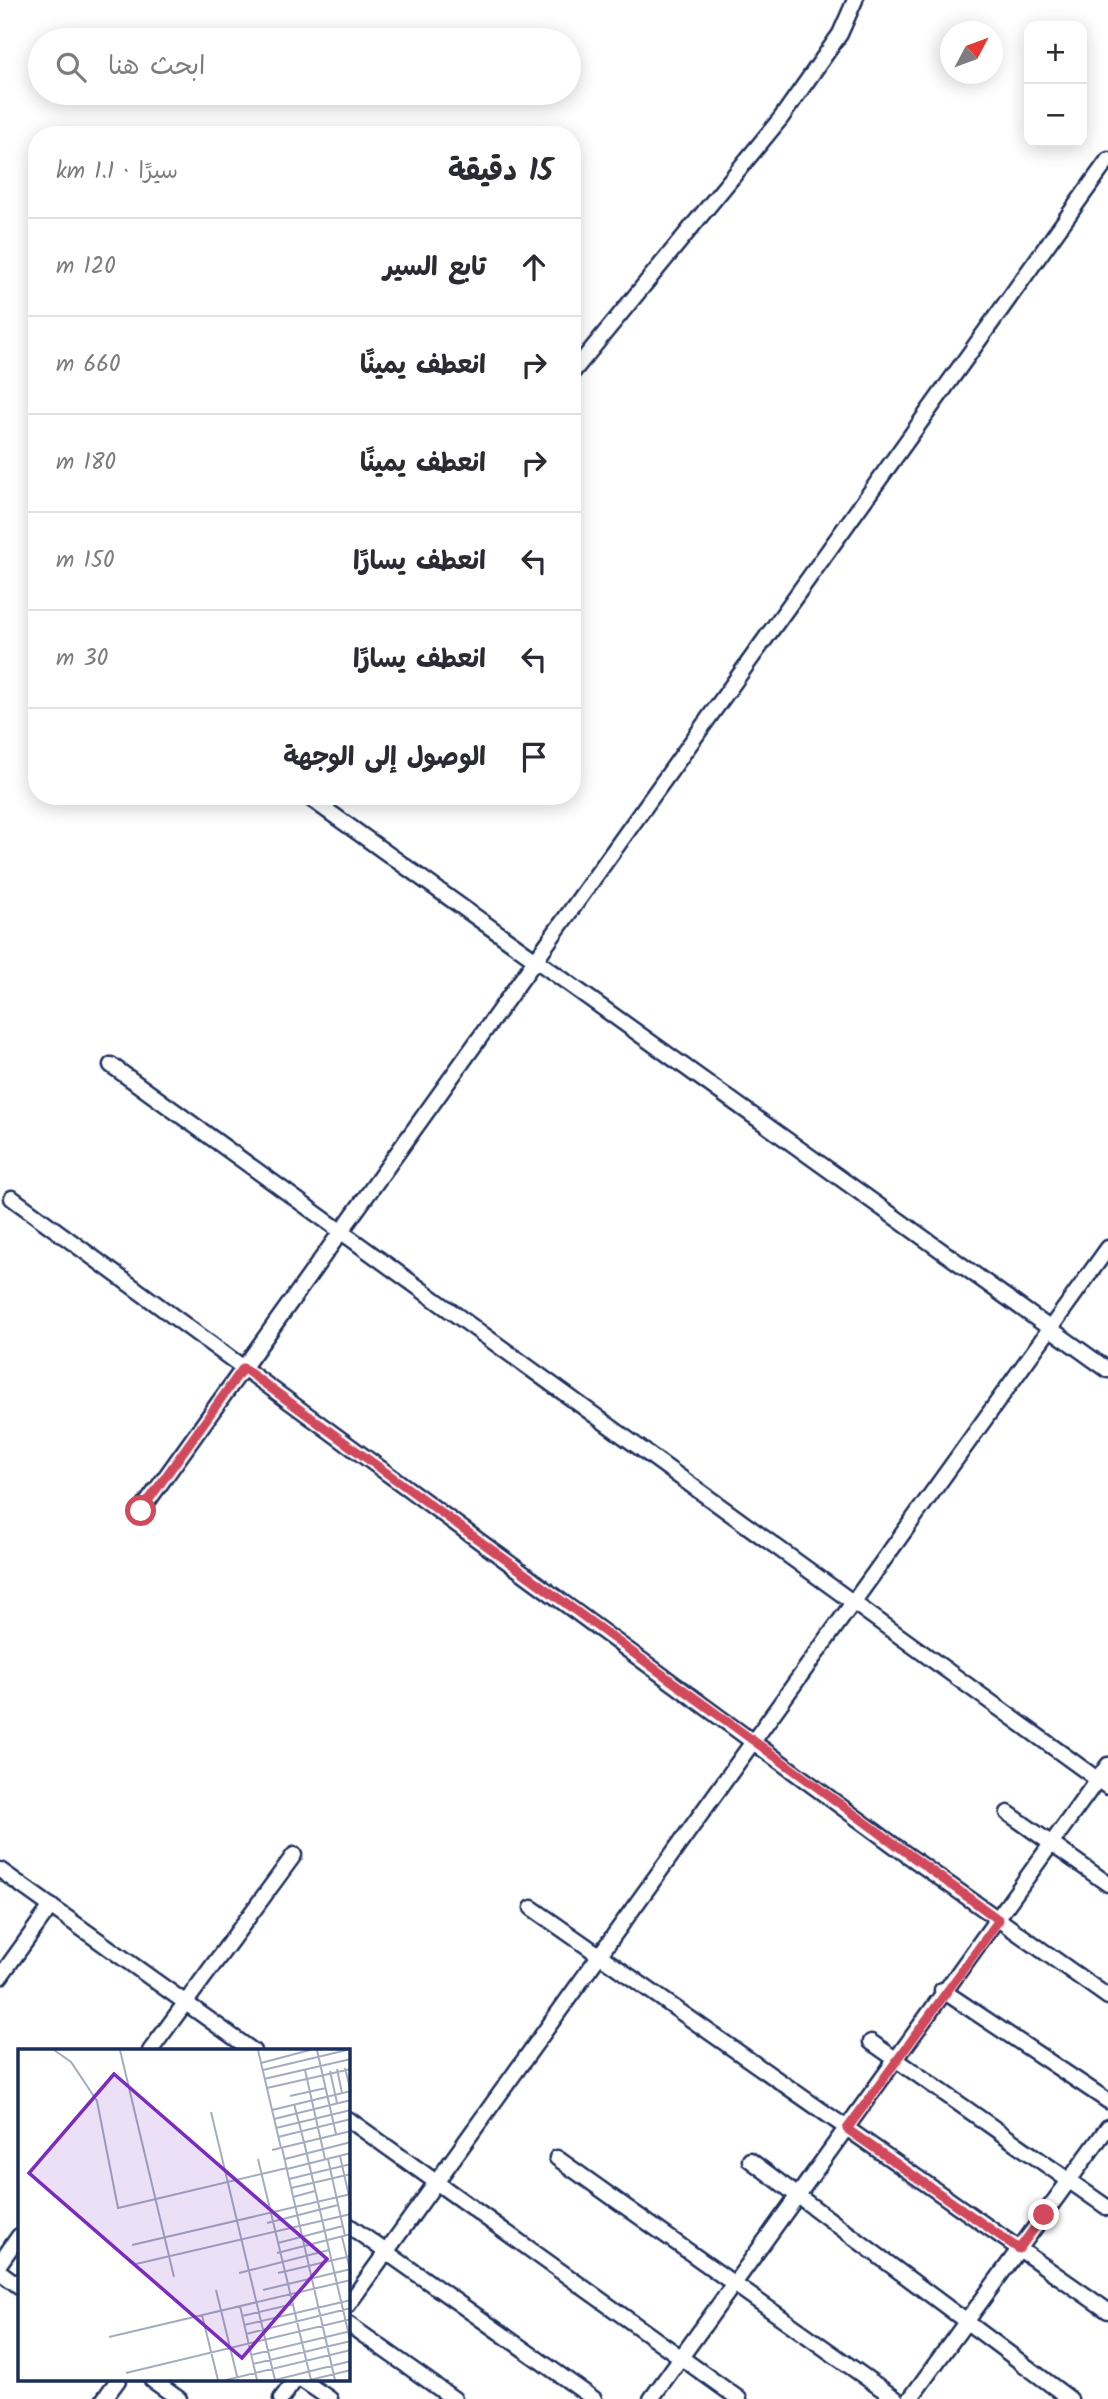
<!DOCTYPE html>
<html lang="ar">
<meta charset="utf-8">
<style>
body{margin:0;font-family:Kalam,"Playpen Sans Arabic",sans-serif;background:#f7f7f7;color:#2b2b33;direction:rtl}
.controls{position:absolute;right:21px;top:21px;display:grid;overflow:hidden;border-radius:14px;box-shadow:0 4px 18px #0003}
.controls button{width:63px;height:63px;display:grid;place-items:center;padding:0;border:0;border-bottom:2px solid #e1e1e2;background:#fff;color:#2b2b33;font:35px sans-serif}
.compass{position:absolute;left:940px;top:21px;width:63px;height:63px;border-radius:50%;background:#fff;box-shadow:0 4px 18px #0003;rotate:49deg}
.stop{position:absolute;width:21px;height:21px;margin:-16px;border:5px solid #d1495b;border-radius:50%;background:#fff}
.stop.end{background:#d1495b;border-color:#fff;box-shadow:0 2px 7px #0008}
.list{margin:0;padding:0;list-style:none}
h2{display:flex;justify-content:space-between;align-items:center;height:91px;margin:0;padding:0 28px;font-size:30px}
h2 small{font-size:23px;font-weight:400;color:#7c7c81}
.list li{display:grid;grid-template-columns:46px 1fr auto;gap:21px;align-items:center;box-sizing:border-box;height:98px;padding:0 28px;border-top:2px solid #e1e1e2}
.list b{display:block;font-size:26px;white-space:nowrap}
.list em{font-size:23px;font-style:normal;color:#7c7c81}
.icon{flex:none;width:38px;height:38px;fill:none;stroke:currentColor;stroke-width:2;stroke-linecap:round;stroke-linejoin:round}
.map{position:relative;flex:none;width:1108px;height:2399px;overflow:hidden;direction:ltr}
.search{position:absolute;background:#fff;box-shadow:0 4px 18px #0003;left:28px;top:28px;width:553px;height:77px;display:flex;align-items:center;gap:18px;box-sizing:border-box;padding:0 24px;border-radius:38px;color:#7c7c81;font-size:26px}
.panel{position:absolute;background:#fff;box-shadow:0 4px 18px #0003;left:28px;top:126px;width:553px;height:679px;border-radius:28px;direction:rtl}
.map>svg:first-child{display:block}
</style>
<div class="map">
<svg width="1108" height="2399" viewBox="0 0 1108 2399">
<rect width="100%" height="100%" fill="#fff"/>
<filter id="ink" filterUnits="userSpaceOnUse"><feTurbulence type="fractalNoise" baseFrequency=".0143" numOctaves="2"/><feDisplacementMap in="SourceGraphic" scale="14" xChannelSelector="R" yChannelSelector="G"/><feConvolveMatrix kernelMatrix="1 2 1 2 8 2 1 2 1" color-interpolation-filters="sRGB"/></filter>
<g filter="url(#ink)">
<g fill="none" stroke-linecap="round" stroke-linejoin="round">
<defs>
<g id="minor">
<path d="M572 373 781 118 840 34 855 0"/>
<path d="M307 796 1108 1370"/>
<path d="M111 1065 1108 1787"/>
<path d="M12 1198 899 1849 1108 1997"/>
<path d="M141 1511 1108 160"/>
<path d="M1008 1813 1108 1884"/>
<path d="M0 1870 253 2051"/>
<path d="M532 1908 1108 2311"/>
<path d="M0 1977 51 1906"/>
<path d="M942 1990 1108 2101"/>
<path d="M871 2042 1108 2208"/>
<path d="M150 2051 294 1855"/>
<path d="M348 2119 739 2399"/>
<path d="M557 2158 896 2399"/>
<path d="M750 2160 1070 2399"/>
<path d="M348 2225 594 2399"/>
<path d="M0 2263 19 2236"/>
<path d="M0 2272 19 2286"/>
<path d="M348 2305 1108 1248"/>
<path d="M348 2324 454 2399"/>
<path d="M152 2380 179 2399"/>
<path d="M302 2380 330 2399"/>
<path d="M104 2399 118 2380"/>
<path d="M281 2399 295 2380"/>
<path d="M651 2399 1108 1765"/>
<path d="M910 2399 1108 2127"/>
</g>
</defs>
<use href="#minor" stroke="#1b2f5e" stroke-width="19"/>
<use href="#minor" stroke="#fff" stroke-width="14"/>
</g>
</g>
<g fill="none" stroke-linecap="round" stroke-linejoin="round" filter="url(#ink)">
<path stroke="#d1495b" stroke-width="9" d="M141 1511 243 1368 999 1920 847 2129 1019 2249 1044 2215"/>
</g>
<g transform="translate(18 2049)">
<rect width="332" height="332" fill="#fff"/>
<path fill="none" stroke="#a4acbf" stroke-width="2" d="M36 1 53 13 79 52 100 159 269 119M102 1 156 228M240 1 263 99M299 1 318 85M243 14 292 1M327 19 333 43M319 20 324 44M245 21 329 1M287 21 307 110M312 22 319 54M246 30 333 10M249 39 333 20M272 47 308 39M276 55 286 93M254 61 333 42M193 63 257 331M256 70 333 51M258 79 333 61M260 88 333 70M286 93 333 295M264 99 317 331M254 101 333 82M322 107 333 156M240 110 293 331M267 110 333 93M310 110 327 187M269 120 333 104M271 130 333 115M273 139 333 125M275 148 297 142M249 174 320 156M324 188 333 225M260 194 325 177M114 196 333 145M259 204 333 185M118 215 333 165M221 224 311 201M260 224 333 207M198 241 220 331M245 241 333 220M222 257 239 331M184 266 200 331M224 267 275 255M226 276 333 251M228 285 333 259M91 288 333 231M233 306 333 282M235 315 333 292M108 324 333 270M208 331 333 301M257 331 333 312M292 331 333 321"/>
<path fill="#7b2cbf" fill-opacity="0.15" stroke="#7b2cbf" stroke-width="3.5" d="M96 25 309 210 224 309 11 124Z"/>
<rect width="332" height="332" fill="none" stroke="#1b2f5e" stroke-width="3.5"/>
</g>
</svg>
<div class="controls">
<button>+</button>
<button>−</button>
</div>
<svg class="compass" viewBox="-18 -18 36 36"><path d="M0-13l5 13h-10z" fill="#e53935"/><path d="M0 13l5-13h-10z" fill="#7c7c81"/></svg>
<div class="stop" style="left:141px;top:1511px"></div>
<div class="stop end" style="left:1044px;top:2215px"></div>
<div class="search"><svg class="icon" aria-label="search" viewBox="0 0 24 24"><circle cx="10" cy="10" r="6"/><path d="M15 15l6 6"/></svg>ابحث هنا</div>
<section class="panel">
<h2>15 دقيقة<small>سيرًا · 1.1 km</small></h2>
<ul class="list">
<li><svg class="icon" aria-label="ahead" viewBox="0 0 24 24"><path d="M12 20V5M6 11l6-6 6 6"/></svg><div><b>تابع السير</b></div><em>120 m</em></li>
<li><svg class="icon" aria-label="right" viewBox="0 0 24 24"><path d="M7 20v-9h11M14 6l5 5-5 5"/></svg><div><b>انعطف يمينًا</b></div><em>660 m</em></li>
<li><svg class="icon" aria-label="right" viewBox="0 0 24 24"><path d="M7 20v-9h11M14 6l5 5-5 5"/></svg><div><b>انعطف يمينًا</b></div><em>180 m</em></li>
<li><svg class="icon" aria-label="left" viewBox="0 0 24 24"><path d="M17 20v-9H6M10 6l-5 5 5 5"/></svg><div><b>انعطف يسارًا</b></div><em>150 m</em></li>
<li><svg class="icon" aria-label="left" viewBox="0 0 24 24"><path d="M17 20v-9H6M10 6l-5 5 5 5"/></svg><div><b>انعطف يسارًا</b></div><em>30 m</em></li>
<li><svg class="icon" aria-label="arrive" viewBox="0 0 24 24"><path d="M6 21V4h12l-3 4 3 4H6"/></svg><div><b>الوصول إلى الوجهة</b></div></li>
</ul>
</section>
</div>
